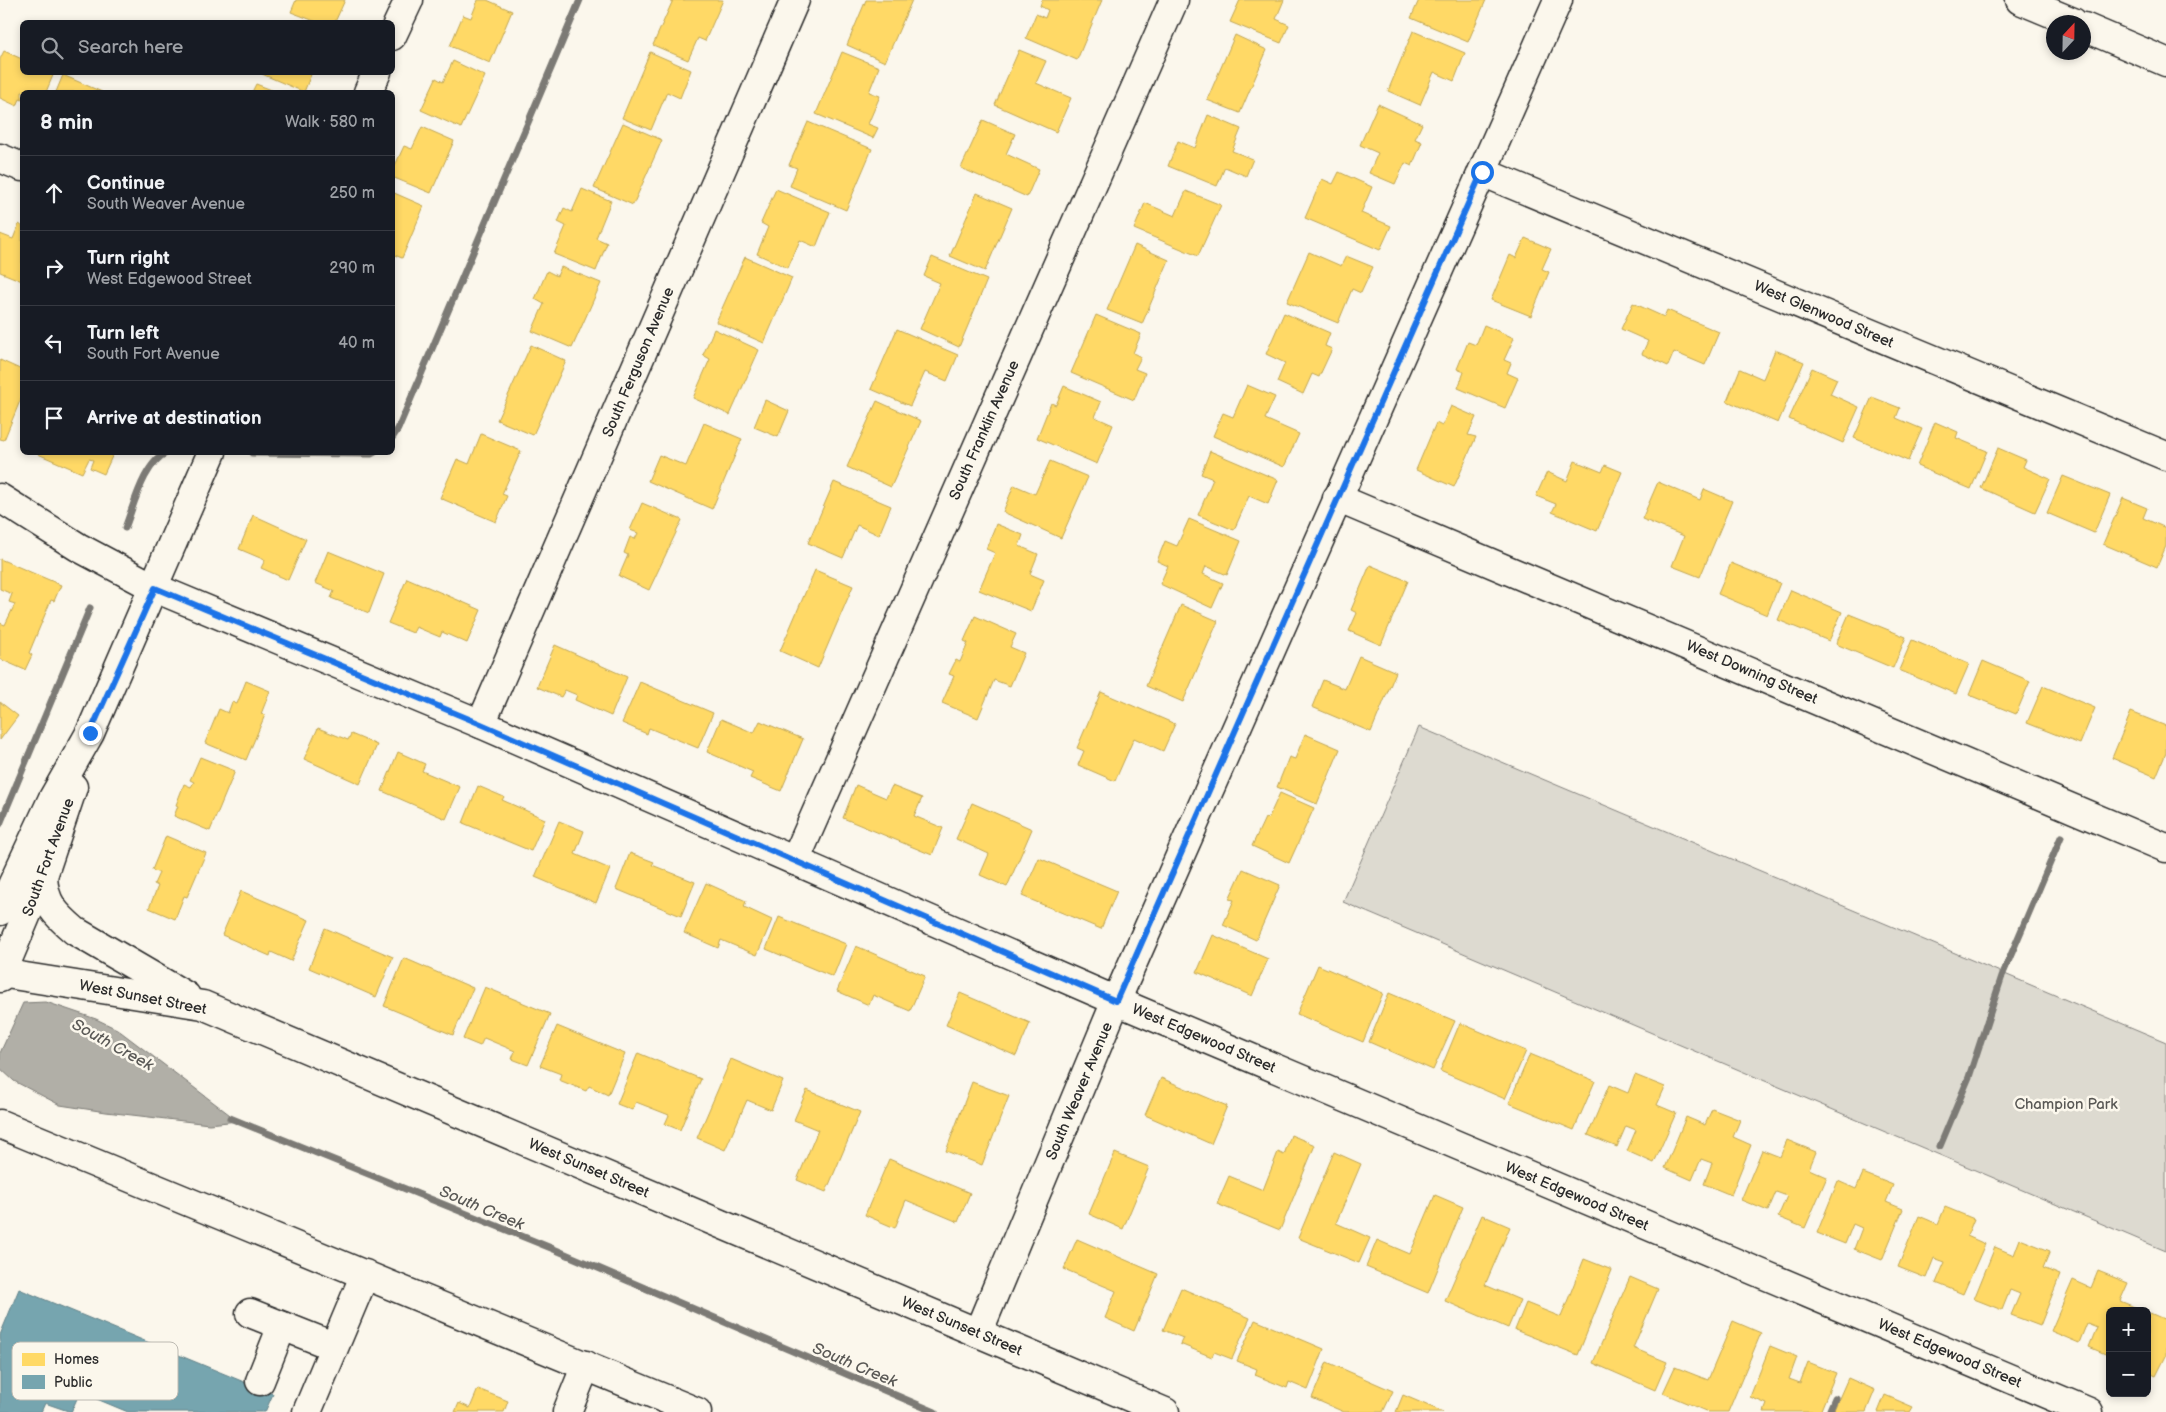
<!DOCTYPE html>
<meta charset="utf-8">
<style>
body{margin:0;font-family:"Balsamiq Sans",sans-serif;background:#20242c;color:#f1f3f6}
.controls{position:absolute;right:15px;bottom:15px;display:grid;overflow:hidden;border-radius:8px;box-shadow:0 2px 8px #0003}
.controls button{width:45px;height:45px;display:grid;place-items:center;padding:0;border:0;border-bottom:1px solid #363941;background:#171b24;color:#f1f3f6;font:25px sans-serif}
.compass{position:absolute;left:2046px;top:15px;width:45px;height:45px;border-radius:50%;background:#171b24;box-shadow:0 2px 8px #0003;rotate:22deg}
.stop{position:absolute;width:15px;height:15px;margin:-11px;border:4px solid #1a73e8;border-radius:50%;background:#fff}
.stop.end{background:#1a73e8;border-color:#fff;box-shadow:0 1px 5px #0008}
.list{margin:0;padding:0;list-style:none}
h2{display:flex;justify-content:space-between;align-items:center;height:65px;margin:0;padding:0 20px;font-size:21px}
h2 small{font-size:16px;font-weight:400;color:#9ea1a6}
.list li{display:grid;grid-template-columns:32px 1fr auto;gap:15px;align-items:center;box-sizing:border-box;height:75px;padding:0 20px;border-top:1px solid #363941}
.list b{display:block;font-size:19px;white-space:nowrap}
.list p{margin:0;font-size:16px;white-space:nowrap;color:#9ea1a6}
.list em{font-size:16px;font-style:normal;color:#9ea1a6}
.icon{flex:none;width:28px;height:28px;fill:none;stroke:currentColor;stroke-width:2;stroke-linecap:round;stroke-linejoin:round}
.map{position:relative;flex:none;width:2166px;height:1412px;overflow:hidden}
.search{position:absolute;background:#171b24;box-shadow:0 2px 8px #0003;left:20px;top:20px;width:375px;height:55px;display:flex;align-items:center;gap:12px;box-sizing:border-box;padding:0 18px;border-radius:8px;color:#9ea1a6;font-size:19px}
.panel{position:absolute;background:#171b24;box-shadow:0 2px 8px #0003;left:20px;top:90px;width:375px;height:365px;border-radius:8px}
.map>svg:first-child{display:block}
</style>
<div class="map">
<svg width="2166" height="1412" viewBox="0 0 2166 1412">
<rect width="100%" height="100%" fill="#fbf7ec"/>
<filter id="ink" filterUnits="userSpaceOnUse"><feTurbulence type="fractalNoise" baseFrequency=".02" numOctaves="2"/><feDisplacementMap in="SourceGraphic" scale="10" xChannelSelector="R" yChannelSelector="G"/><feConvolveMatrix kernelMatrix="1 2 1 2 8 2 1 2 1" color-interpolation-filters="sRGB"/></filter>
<g filter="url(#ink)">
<path fill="#dddad0" stroke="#84827e" d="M1419 727 2166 1042V1251L1343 902Z"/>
<path fill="#b1afa7" stroke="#7b7a75" d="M46 1002 96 1019 117 1029 238 1121 209 1124 106 1112 60 1105 14 1081 0 1068V1053L23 1003Z"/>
<g fill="#ffd966" stroke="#bfa554">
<path d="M296 0H345L335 22H317L291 12Z"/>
<path d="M478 0H487L512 11 490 63 450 46 463 15 471 18Z"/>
<path d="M673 0H723L705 41 698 38 688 60 653 45Z"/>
<path d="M866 0H912L885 62 847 45Z"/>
<path d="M1042 0H1102L1077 60 1026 38 1036 14 1045 18 1048 10 1040 6Z"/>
<path d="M1240 0H1284L1276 19 1289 25 1281 43 1230 22Z"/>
<path d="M1419 0H1486L1468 42 1411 18Z"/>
<path d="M1413 31 1465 53 1454 81 1434 72 1420 105 1388 91Z"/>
<path d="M1235 35 1267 50 1240 113 1207 100Z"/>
<path d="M1019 50 1046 61 1036 83 1071 98 1056 132 995 105Z"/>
<path d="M4 51 22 59V72L54 73 46 92H22V100L20 99 17 106 0 98V59Z"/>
<path d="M650 52 691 70 680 98 667 92 651 130 622 118Z"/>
<path d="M842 52 879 67 869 92 880 96 868 124 878 128 873 138 816 114Z"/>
<path d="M453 61 485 76 461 128 421 110 436 78 443 82Z"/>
<path d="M263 72H312L304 92 262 74Z"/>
<path d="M63 75 102 92H56Z"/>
<path d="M256 84 277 92H252Z"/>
<path d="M1378 104 1422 124 1415 139 1422 142 1412 166 1405 163 1395 184 1369 173 1378 153 1360 145Z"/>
<path d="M1208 115 1241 129 1232 151 1253 159 1246 176 1225 167 1217 186 1168 166 1178 141 1195 148Z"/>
<path d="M983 120 1015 134 1006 154 1039 169 1027 197 961 168Z"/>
<path d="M808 122 872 149 846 210 790 186 797 168 789 165Z"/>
<path d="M623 123 662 140 633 205 594 188Z"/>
<path d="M422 127 454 141 431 193 392 177V172L404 146 412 149Z"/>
<path d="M1339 172 1372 187 1361 213 1391 226 1380 250 1305 218 1322 179 1333 184Z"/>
<path d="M582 189 611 201 596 238 607 243 596 271 554 254 566 226 558 222 564 208 572 212Z"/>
<path d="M776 189 830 212 816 247 800 240 788 268 757 254 768 227 761 223Z"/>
<path d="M1186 191 1221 205 1198 256 1134 229 1145 203 1175 216Z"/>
<path d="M392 192 424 206 402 258 392 254Z"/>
<path d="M977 193 1012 208 985 271 950 256Z"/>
<path d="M19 224 22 226V281L0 272V234L13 239Z"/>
<path d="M1525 238 1551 249 1542 269 1549 272 1531 316 1491 300 1510 255 1516 258Z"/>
<path d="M1135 245 1169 260 1142 324 1107 310Z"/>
<path d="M1309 252 1341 266 1346 256 1373 267 1361 293 1352 289 1338 323 1287 302Z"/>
<path d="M745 257 792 278 764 343 716 322Z"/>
<path d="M932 257 987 280 959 347 920 329 940 283 924 276Z"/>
<path d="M561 267 601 283 572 348 532 331 544 304 535 299 547 271 557 276Z"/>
<path d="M1633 303 1664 317 1667 310 1719 332 1705 365 1674 352 1668 366 1642 354 1648 341 1621 329Z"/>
<path d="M1284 313 1330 333 1325 346 1332 349 1319 377 1312 374 1303 394 1277 382 1285 363 1266 354Z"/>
<path d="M1096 315 1141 334 1133 353 1141 357 1135 369 1145 373 1134 400 1071 373Z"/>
<path d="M1484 325 1514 338 1504 360 1511 363 1507 373 1518 378 1505 408 1458 388 1464 372 1457 369 1468 342 1476 345Z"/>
<path d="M714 329 759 350 730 415 693 398 710 359 703 355Z"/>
<path d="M897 329 958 355 947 381 925 372 910 406 871 389Z"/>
<path d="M531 345 566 361 533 435 497 420Z"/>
<path d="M1775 350 1804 362 1778 423 1727 401 1740 369 1763 379Z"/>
<path d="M0 360 22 370V396L4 440 0 439Z"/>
<path d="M1812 368 1837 379 1830 394 1859 407 1843 443 1789 419Z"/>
<path d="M1247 385 1275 397 1265 419 1299 434 1284 467 1213 436 1223 413 1233 417Z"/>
<path d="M1064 386 1101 402 1095 417 1113 425 1097 464 1037 438 1051 403 1056 405Z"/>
<path d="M1872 397 1900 408 1896 418 1922 429 1908 461 1854 438Z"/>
<path d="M765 400 789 411 778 437 754 427Z"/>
<path d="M877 401 921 421 891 487 847 467Z"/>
<path d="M1451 406 1476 417 1468 435 1476 437 1454 487 1416 470 1436 423 1442 426Z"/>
<path d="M1935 422 1958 432 1956 438 1987 451 1971 489 1917 466Z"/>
<path d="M704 423 742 439 712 509 648 481 659 455 686 466Z"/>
<path d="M481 434 521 451 502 494 507 496 496 522 440 498 457 459 469 464Z"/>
<path d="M1998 448 2026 460 2023 467 2050 479 2035 512 1981 488Z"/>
<path d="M1210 451 1278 480 1268 504 1249 496 1234 530 1198 515 1213 479 1201 474Z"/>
<path d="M39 452H114L104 474 90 468 93 460 89 459 82 473 38 454Z"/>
<path d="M1050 461 1088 477 1061 538 1003 512 1014 485 1035 494Z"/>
<path d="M1575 461 1602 472 1605 465 1622 472 1597 531 1552 512 1556 504 1536 496 1547 472 1567 481Z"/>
<path d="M2063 476 2110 495 2094 533 2047 513Z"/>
<path d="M834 482 891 506 879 535 857 525 843 558 808 543Z"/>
<path d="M1658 482 1700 500 1704 489 1732 501 1700 577 1672 566 1684 536 1642 519Z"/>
<path d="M2123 498 2147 508 2143 518 2166 528V546L2157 567 2103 544Z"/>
<path d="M642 503 682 520 649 590 619 576 628 555 624 553 630 537 635 539 638 533 630 530Z"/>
<path d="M253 515 306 539 288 580 261 568 265 560 239 549Z"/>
<path d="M1189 519 1241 541 1227 575 1206 566 1203 574 1223 583 1212 608 1160 584 1168 566 1157 561 1165 541 1177 546Z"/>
<path d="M996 524 1023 535 1019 546 1038 554 1030 574 1044 580 1031 611 979 590 995 553 986 549Z"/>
<path d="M328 551 384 574 369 613 331 598 334 591 315 583Z"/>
<path d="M0 559 61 585 54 601 51 600 29 653 32 655 25 670 0 659V623L5 625 15 604 9 602 12 594 0 589Z"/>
<path d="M1731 563 1780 583 1767 615 1718 594Z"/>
<path d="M1370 565 1408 581 1381 645 1349 631 1357 613 1351 610Z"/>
<path d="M815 570 853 586 818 668 780 651Z"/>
<path d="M407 578 481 610 467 643 442 632 440 637 416 627 413 633 388 623Z"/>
<path d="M1791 590 1842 612 1829 641 1778 620Z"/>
<path d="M1181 605 1218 621 1183 702 1146 686Z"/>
<path d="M1849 614 1906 637 1893 668 1836 644Z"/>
<path d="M975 616 1016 634 1010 647 1024 653 1010 686 994 680 978 718 942 703 954 676 949 674 956 660 960 662 968 643 964 641Z"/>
<path d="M1912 640 1969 664 1956 694 1899 670Z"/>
<path d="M555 645 627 677 611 716 575 700 577 695 565 690 561 697 537 687Z"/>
<path d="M1359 656 1396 672 1371 732 1312 707 1323 680 1345 689Z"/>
<path d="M1983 661 2030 681 2016 714 1969 695Z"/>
<path d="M246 681 270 691 261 714 265 715 246 760 205 743 219 709 228 713 232 702 237 704Z"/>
<path d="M640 682 713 713 698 748 649 728 647 734 622 723Z"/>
<path d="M2043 686 2095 708 2080 744 2027 723Z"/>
<path d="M1101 692 1175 724 1163 751 1134 738 1115 781 1078 765 1084 751 1077 748Z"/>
<path d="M0 702 18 716 0 740Z"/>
<path d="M2131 712 2166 726V753L2156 777 2112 758Z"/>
<path d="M721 719 754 733 760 721 803 739 781 791 750 778 753 772 707 752Z"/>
<path d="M318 728 348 740 351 734 377 745 360 784 304 759Z"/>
<path d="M1305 734 1340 749 1317 804 1277 787 1289 757 1295 759Z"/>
<path d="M398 752 425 764 422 771 460 787 446 819 382 791Z"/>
<path d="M200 757 235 771 210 831 174 816 178 806 176 805 184 784 191 787 194 782 190 780Z"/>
<path d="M856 785 886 798 892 786 922 798 914 816 943 828 932 855 843 818Z"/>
<path d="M478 786 504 797 502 800 545 819 531 851 463 823Z"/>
<path d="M1280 793 1314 808 1289 863 1252 846 1265 818 1268 819Z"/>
<path d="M972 803 1032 829 1007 887 980 875 989 854 956 839Z"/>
<path d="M559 821 584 831 575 854 610 869 596 903 535 877Z"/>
<path d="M166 836 206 853 187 897 184 896 175 919 149 908 158 886 154 884 159 873 152 870Z"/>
<path d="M630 853 654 862 652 865 695 882 681 916 616 889Z"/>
<path d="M1039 858 1117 891 1101 929 1022 896Z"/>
<path d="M1243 869 1280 885 1256 940 1223 925 1234 900 1229 899Z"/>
<path d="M706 883 746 901 744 907 772 920 757 955 721 940 718 948 684 933Z"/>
<path d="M241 891 309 920 291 961 271 952 270 956 222 935Z"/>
<path d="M779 917 846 944 833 977 766 949Z"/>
<path d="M325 928 393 957 376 997 309 968Z"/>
<path d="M1213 935 1268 959 1252 996 1197 972Z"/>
<path d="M856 946 925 976 910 1011 873 995 869 1005 837 991Z"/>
<path d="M404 958 473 988 453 1035 384 1006Z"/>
<path d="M1318 965 1383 993 1363 1042 1297 1014Z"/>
<path d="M485 987 550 1014 528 1065 512 1059 515 1051 484 1038 480 1046 463 1039Z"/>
<path d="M960 993 1030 1023 1016 1056 946 1025Z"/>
<path d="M1389 993 1455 1021 1433 1070 1369 1042Z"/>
<path d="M1460 1023 1526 1051 1505 1099 1440 1071Z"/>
<path d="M557 1026 625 1054 608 1095 589 1086 586 1091 559 1080 561 1074 540 1066Z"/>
<path d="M638 1053 701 1079 680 1130 665 1124 669 1115 636 1102 632 1110 617 1104Z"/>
<path d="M1530 1054 1595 1081 1574 1130 1509 1103Z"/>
<path d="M731 1059 783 1081 771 1110 747 1100 725 1150 697 1138Z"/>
<path d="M1635 1075 1665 1087 1657 1105 1676 1113 1654 1163 1627 1151 1636 1130 1626 1126 1617 1147 1588 1135 1609 1085 1628 1093Z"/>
<path d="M1161 1078 1227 1106 1211 1144 1145 1115Z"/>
<path d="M972 1082 1009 1096 982 1165 946 1151Z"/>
<path d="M807 1090 860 1112 826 1192 797 1180 818 1130 794 1120Z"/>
<path d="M1712 1109 1740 1120 1733 1137 1751 1145 1731 1195 1704 1184 1712 1163 1701 1159 1692 1180 1665 1168 1686 1117 1705 1125Z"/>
<path d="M1291 1135 1315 1145 1280 1230 1217 1204 1229 1176 1263 1190 1278 1152 1284 1155Z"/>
<path d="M1787 1140 1816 1152 1809 1169 1827 1177 1805 1228 1778 1217 1787 1196 1776 1192 1768 1211 1741 1200 1762 1150 1780 1157Z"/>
<path d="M1334 1152 1361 1164 1336 1223 1370 1238 1359 1263 1298 1238Z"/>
<path d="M1115 1153 1149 1167 1123 1229 1089 1214Z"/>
<path d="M889 1159 970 1193 958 1222 906 1200 895 1228 865 1215Z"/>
<path d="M1863 1173 1893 1185 1886 1202 1903 1209 1882 1260 1854 1249 1862 1228 1853 1224 1845 1244 1817 1233 1838 1181 1856 1189Z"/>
<path d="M1435 1195 1463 1207 1428 1293 1366 1267 1377 1240 1410 1254Z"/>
<path d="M1945 1207 1974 1219 1967 1236 1985 1244 1963 1294 1936 1283 1945 1262 1934 1258 1926 1278 1898 1267 1919 1216 1938 1224Z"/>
<path d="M1482 1215 1510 1227 1485 1285 1520 1300 1508 1328 1445 1301Z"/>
<path d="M1077 1239 1158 1274 1134 1331 1105 1318 1116 1291 1064 1269Z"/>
<path d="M2020 1239 2050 1251 2043 1268 2060 1275 2040 1326 2011 1315 2020 1294 2010 1290 2002 1310 1974 1299 1995 1247 2014 1255Z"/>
<path d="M1584 1259 1612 1270 1578 1355 1515 1330 1526 1303 1561 1317Z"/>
<path d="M2098 1271 2128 1283 2120 1301 2137 1308 2136 1311H2110V1356L2089 1347 2097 1327 2087 1323 2079 1343 2051 1331 2073 1280 2091 1288Z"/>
<path d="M1630 1277 1658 1289 1633 1348 1667 1362 1655 1390 1593 1363Z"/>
<path d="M1181 1288 1250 1318 1232 1359 1214 1352 1212 1357 1180 1344 1183 1338 1163 1330Z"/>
<path d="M2150 1313 2166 1320V1356L2156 1376 2147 1372V1320Z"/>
<path d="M1255 1320 1324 1349 1308 1390 1289 1382 1287 1388 1255 1375 1257 1369 1237 1361Z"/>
<path d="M1733 1321 1761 1333 1728 1412H1708L1663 1393 1675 1367 1708 1380Z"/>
<path d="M1770 1346 1797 1357 1789 1379 1800 1383 1808 1362 1836 1373 1820 1412H1764L1767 1404 1750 1397Z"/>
<path d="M1327 1362 1393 1391 1383 1412H1344L1312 1398Z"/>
<path d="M1848 1378 1875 1390 1866 1412H1833Z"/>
<path d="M478 1389 508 1401 504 1412H455L459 1403 470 1408Z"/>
<path d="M1403 1395 1443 1412H1396Z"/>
<path d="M1885 1395 1913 1407 1910 1412H1878Z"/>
</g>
<path fill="#76a5af" stroke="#608087" d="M19 1289 273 1394 265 1412H128L80 1392 71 1412 45 1403 41 1412H0V1335Z"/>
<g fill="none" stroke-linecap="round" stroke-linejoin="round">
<g stroke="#7b7a75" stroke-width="7">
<path d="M392 438 398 429 580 0"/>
<path d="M252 453 371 454 375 452"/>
<path d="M125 528C134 505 144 462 168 452"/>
<path d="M0 824 90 608"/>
<path d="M230 1118 556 1250 935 1412"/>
<path d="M1940 1146 1969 1077 2002 976 2061 837"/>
<path d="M1829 1412 1835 1398"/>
</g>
<defs>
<g id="minor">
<path d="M2020 0 2073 22"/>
<path d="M2084 27 2166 62"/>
<path d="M392 36 409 0"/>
<path d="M368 92 377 72"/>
<path d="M0 158 22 167"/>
<path d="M1482 172 2166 456"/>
<path d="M0 498 78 547 155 588 481 724 1135 1009 2089 1412"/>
<path d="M1337 498 2166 848"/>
<path d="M481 724 795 0"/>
<path d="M795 861 1174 0"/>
<path d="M0 911 52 800 90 733 212 452"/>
<path d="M0 978 43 876 73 787"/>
<path d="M250 1313 333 1346"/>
<path d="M978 1333 1116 1001 1558 0"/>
<path d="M260 1381 282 1326"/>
<path d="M307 1412 365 1274"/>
<path d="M567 1412 586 1365"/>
</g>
<g id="major">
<path d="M43 876C44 903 55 914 75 931L186 996"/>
<path d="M0 973 203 1005 1165 1412"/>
<path d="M0 1124 697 1412"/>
</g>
</defs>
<use href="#minor" stroke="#2b2b2b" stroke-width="31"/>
<use href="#major" stroke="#2b2b2b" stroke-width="31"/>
<use href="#minor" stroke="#fbf7ec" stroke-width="28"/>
<use href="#major" stroke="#fbf7ec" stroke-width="28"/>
</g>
</g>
<g fill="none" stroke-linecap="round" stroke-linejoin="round" filter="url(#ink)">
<path stroke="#1a73e8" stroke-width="6" d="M90 733 155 588 481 724 1116 1001 1482 172"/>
</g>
<g text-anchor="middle" stroke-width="5" stroke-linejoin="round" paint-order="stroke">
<g font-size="15" fill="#2b2b2b" stroke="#fbf7ec">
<text transform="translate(1824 314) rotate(23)" y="5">West Glenwood Street</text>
<text transform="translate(638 362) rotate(-67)" y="5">South Ferguson Avenue</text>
<text transform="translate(984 430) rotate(-66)" y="5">South Franklin Avenue</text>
<text transform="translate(1752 672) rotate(23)" y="5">West Downing Street</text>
<text transform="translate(48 857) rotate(-70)" y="5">South Fort Avenue</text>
<text transform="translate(143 997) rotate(11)" y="5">West Sunset Street</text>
<text transform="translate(1204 1038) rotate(23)" y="5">West Edgewood Street</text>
<text transform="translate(1079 1091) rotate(-67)" y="5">South Weaver Avenue</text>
<text transform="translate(589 1168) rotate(23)" y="5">West Sunset Street</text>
<text transform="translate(1577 1196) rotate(23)" y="5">West Edgewood Street</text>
<text transform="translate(962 1326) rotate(23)" y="5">West Sunset Street</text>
<text transform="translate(1950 1353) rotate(23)" y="5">West Edgewood Street</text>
</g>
<g font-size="15" fill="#585754" stroke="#fbf7ec">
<text x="2066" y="1109">Champion Park</text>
</g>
<g font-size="16" font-style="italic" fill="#5a5956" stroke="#fbf7ec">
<text transform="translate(113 1044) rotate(29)" y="6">South Creek</text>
<text transform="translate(482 1207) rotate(23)" y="6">South Creek</text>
<text transform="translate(855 1364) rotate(23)" y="6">South Creek</text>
</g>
</g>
<rect x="12" y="1342" width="166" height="58" rx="8" fill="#fbf7ec" stroke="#bdbab2" stroke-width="1"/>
<rect x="22" y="1353" width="23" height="13" fill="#ffd966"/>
<rect x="22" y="1375" width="23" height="14" fill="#76a5af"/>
<g font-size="14" fill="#2b2b2b">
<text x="54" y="1364">Homes</text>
<text x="54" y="1387">Public</text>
</g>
</svg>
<div class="controls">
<button>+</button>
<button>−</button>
</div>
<svg class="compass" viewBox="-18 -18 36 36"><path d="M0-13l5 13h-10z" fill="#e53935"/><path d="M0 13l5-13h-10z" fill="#9ea1a6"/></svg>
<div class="stop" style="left:1482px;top:172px"></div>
<div class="stop end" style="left:90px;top:733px"></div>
<div class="search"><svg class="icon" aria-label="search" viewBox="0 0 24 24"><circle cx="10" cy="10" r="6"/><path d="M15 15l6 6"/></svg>Search here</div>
<section class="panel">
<h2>8 min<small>Walk · 580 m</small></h2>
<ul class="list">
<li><svg class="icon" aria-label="ahead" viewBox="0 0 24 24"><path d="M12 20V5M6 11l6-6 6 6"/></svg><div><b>Continue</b><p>South Weaver Avenue</p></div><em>250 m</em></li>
<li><svg class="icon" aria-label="right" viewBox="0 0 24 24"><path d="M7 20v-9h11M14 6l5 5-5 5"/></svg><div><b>Turn right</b><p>West Edgewood Street</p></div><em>290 m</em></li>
<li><svg class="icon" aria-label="left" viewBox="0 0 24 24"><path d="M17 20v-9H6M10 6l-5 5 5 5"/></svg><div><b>Turn left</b><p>South Fort Avenue</p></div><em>40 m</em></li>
<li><svg class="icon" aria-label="arrive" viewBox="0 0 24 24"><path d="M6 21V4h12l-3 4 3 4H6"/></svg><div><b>Arrive at destination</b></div></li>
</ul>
</section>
</div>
